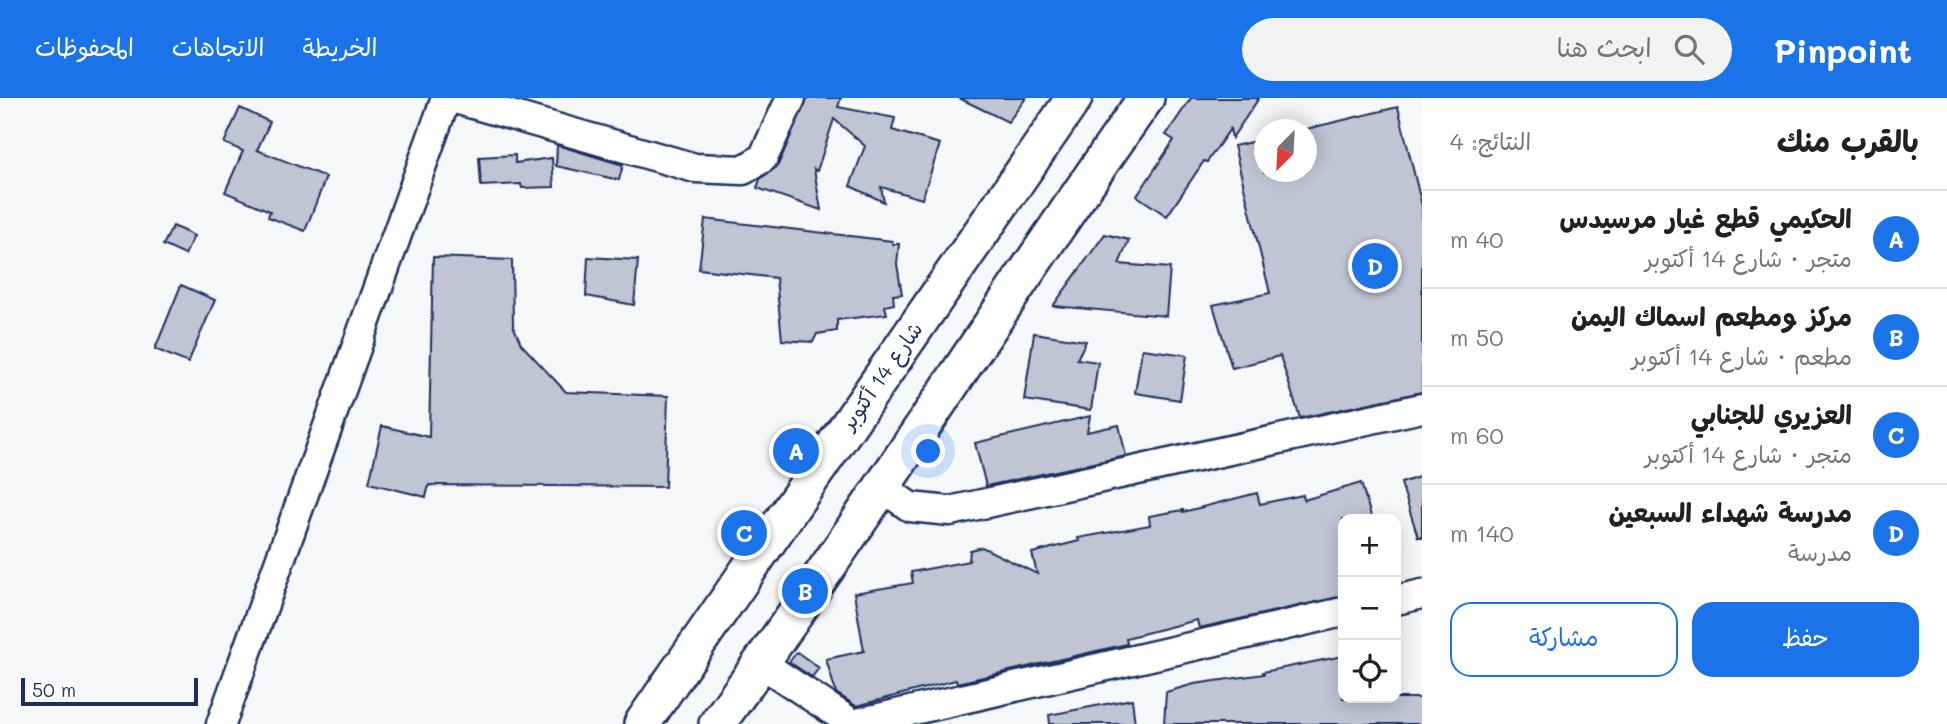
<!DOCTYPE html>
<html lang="ar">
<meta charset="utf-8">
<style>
body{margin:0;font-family:Mali,"Playpen Sans Arabic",sans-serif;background:#f2f2f2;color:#202124;direction:rtl}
.controls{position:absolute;right:21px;bottom:21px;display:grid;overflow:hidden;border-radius:14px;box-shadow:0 4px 18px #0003}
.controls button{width:63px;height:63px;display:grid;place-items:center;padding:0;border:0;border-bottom:2px solid #e0e0e0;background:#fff;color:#202124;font:35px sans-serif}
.compass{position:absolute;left:1254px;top:21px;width:63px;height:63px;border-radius:50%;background:#fff;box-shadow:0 4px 18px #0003;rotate:204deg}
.scale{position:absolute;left:21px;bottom:18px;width:177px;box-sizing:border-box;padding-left:7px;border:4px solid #1b2f5e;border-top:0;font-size:19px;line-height:24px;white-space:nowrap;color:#1b2f5e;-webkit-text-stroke:5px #fff;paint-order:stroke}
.you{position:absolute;left:929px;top:354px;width:24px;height:24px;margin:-18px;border:5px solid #fff;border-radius:50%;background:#1a73e8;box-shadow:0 0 0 10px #1a73e833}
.badge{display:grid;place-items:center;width:46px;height:46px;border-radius:50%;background:#1a73e8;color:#fff;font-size:23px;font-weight:700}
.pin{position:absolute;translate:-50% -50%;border:4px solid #fff;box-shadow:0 2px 7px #0006}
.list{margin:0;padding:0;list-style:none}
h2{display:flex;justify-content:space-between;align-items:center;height:91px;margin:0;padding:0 28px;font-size:30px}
h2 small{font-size:23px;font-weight:400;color:#757577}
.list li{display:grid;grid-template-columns:46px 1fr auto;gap:21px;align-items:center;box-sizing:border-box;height:98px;padding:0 28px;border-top:2px solid #e0e0e0}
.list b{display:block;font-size:26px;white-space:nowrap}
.list p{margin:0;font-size:23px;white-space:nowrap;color:#757577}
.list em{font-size:23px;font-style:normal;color:#757577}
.actions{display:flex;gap:14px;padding:21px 28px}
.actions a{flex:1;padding:16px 0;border:2px solid #1a73e8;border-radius:21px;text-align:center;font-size:24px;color:#1a73e8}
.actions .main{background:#1a73e8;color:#fff}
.icon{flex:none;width:38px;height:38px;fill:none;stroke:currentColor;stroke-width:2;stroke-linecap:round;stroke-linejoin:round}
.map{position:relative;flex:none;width:1422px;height:626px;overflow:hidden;direction:ltr}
header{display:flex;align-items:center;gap:42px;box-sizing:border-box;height:98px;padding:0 35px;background:#1a73e8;color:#fff}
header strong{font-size:33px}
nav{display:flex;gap:38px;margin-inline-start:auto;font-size:24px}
.search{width:490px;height:63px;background:#f2f2f2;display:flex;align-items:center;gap:18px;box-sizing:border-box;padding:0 24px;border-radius:38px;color:#757577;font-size:26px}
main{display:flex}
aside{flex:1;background:#fff}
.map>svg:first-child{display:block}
</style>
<header>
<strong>Pinpoint</strong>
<div class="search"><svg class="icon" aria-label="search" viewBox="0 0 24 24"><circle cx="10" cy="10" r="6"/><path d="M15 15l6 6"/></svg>ابحث هنا</div>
<nav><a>الخريطة</a><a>الاتجاهات</a><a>المحفوظات</a></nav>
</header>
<main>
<aside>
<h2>بالقرب منك<small>النتائج: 4</small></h2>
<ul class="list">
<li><span class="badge">A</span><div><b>الحكيمي قطع غيار مرسيدس</b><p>متجر · شارع 14 أكتوبر</p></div><em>40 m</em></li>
<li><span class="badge">B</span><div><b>مركز ومطعم اسماك اليمن</b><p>مطعم · شارع 14 أكتوبر</p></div><em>50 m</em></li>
<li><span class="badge">C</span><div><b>العزيري للجنابي</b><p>متجر · شارع 14 أكتوبر</p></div><em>60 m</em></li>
<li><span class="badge">D</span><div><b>مدرسة شهداء السبعين</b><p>مدرسة</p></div><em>140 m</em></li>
</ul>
<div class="actions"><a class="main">حفظ</a><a>مشاركة</a></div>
</aside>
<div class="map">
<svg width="1422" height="626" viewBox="0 0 1422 626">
<rect width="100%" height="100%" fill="#f6f7f9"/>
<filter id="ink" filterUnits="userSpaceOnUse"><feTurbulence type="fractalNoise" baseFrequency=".0143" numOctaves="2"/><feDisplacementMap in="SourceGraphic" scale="14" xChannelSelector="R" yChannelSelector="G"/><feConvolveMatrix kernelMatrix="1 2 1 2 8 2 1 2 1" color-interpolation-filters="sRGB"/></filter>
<g filter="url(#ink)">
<g fill="#c0c4d3" stroke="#1b2f5e" stroke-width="2">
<path d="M807 0H841L838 9 895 20 892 32 940 46 922 101 881 89 884 104 850 88 865 48 834 21 817 73 814 71 821 112 757 90 760 81 778 67Z"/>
<path d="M959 0H1026L1008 24Z"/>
<path d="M1191 0H1259L1232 40 1230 31 1207 64 1204 63 1167 118 1137 98 1174 42 1166 37Z"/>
<path d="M1398 9 1422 108V294L1300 320 1280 258 1232 270 1213 207 1270 195 1234 48 1264 41V74H1306V31Z"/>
<path d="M240 10 270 24 257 52 326 79 305 133 268 119 270 113 225 94 243 53 224 45Z"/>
<path d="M557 47 623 67 619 82 556 68Z"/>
<path d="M515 57V65L552 60 554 89 522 90 521 86 481 88 479 59Z"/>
<path d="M705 121 892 143 893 146H899L897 166 902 196 893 197 894 206 885 208 887 216 837 222V233L817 236 813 244 782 242 776 180 699 171Z"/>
<path d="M173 128 194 138 185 157 163 147Z"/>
<path d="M1105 136 1129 142 1119 166 1170 170 1166 218 1053 208Z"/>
<path d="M433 159 512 162 513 227 521 246 566 294 668 298 665 389 429 387 426 399 369 385 382 328 429 339Z"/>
<path d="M588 159 638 162 634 207 586 198Z"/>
<path d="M181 187 215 202 188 265 155 251Z"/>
<path d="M1034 235 1086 243 1077 261 1098 264 1091 312 1024 302Z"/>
<path d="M1142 251 1187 257 1180 302 1135 295Z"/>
<path d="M1090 318 1087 334 1119 327 1126 358 986 388 975 345Z"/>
<path d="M1422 378V439H1418L1401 385Z"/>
<path d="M1361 385 1372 421H1343V498L1199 530 1197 522 1126 540 1127 546 957 585 956 582 856 608 836 595 826 561 864 553 854 495 913 485 911 474 969 463 970 452 982 449 1037 476 1032 455 1079 443 1078 440 1150 427 1149 418 1183 412V414L1257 395 1260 406 1303 397 1304 402Z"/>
<path d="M797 554 819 570 812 579 789 564Z"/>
<path d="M1343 558V600H1422V626H1164L1166 594 1194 586 1264 576 1263 574Z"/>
<path d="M1132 601 1135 626H1050L1049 617Z"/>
</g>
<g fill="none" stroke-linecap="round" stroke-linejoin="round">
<defs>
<g id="minor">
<path d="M452 0 695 70 743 72 763 60 791 0"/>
<path d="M883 390 910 409 950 413 1422 310"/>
<path d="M1396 502 1422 496"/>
<path d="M761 565 853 626 1343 514"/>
<path d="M221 626 446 0"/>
</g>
<g id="major">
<path d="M642 626 1074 0"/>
<path d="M717 626C866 421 1000 207 1146 0"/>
</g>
</defs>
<use href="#minor" stroke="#1b2f5e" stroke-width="33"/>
<use href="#major" stroke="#1b2f5e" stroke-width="40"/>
<use href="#minor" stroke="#fff" stroke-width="28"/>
<use href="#major" stroke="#fff" stroke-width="35"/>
</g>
</g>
<g text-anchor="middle" stroke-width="5" stroke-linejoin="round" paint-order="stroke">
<g font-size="21" fill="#1b2f5e" stroke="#fff">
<text transform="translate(882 278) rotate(-55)" y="7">شارع 14 أكتوبر</text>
</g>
</g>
</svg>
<div class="controls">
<button>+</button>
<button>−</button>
<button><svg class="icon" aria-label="locate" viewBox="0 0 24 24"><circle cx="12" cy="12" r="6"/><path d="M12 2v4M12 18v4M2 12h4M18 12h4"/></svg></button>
</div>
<svg class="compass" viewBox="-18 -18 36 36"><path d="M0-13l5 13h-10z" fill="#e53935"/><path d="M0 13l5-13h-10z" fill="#757577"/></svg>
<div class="scale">50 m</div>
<div class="you"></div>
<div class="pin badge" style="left:796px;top:353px">A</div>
<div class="pin badge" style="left:805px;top:493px">B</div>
<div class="pin badge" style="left:744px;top:435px">C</div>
<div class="pin badge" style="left:1375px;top:168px">D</div>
</div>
</main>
